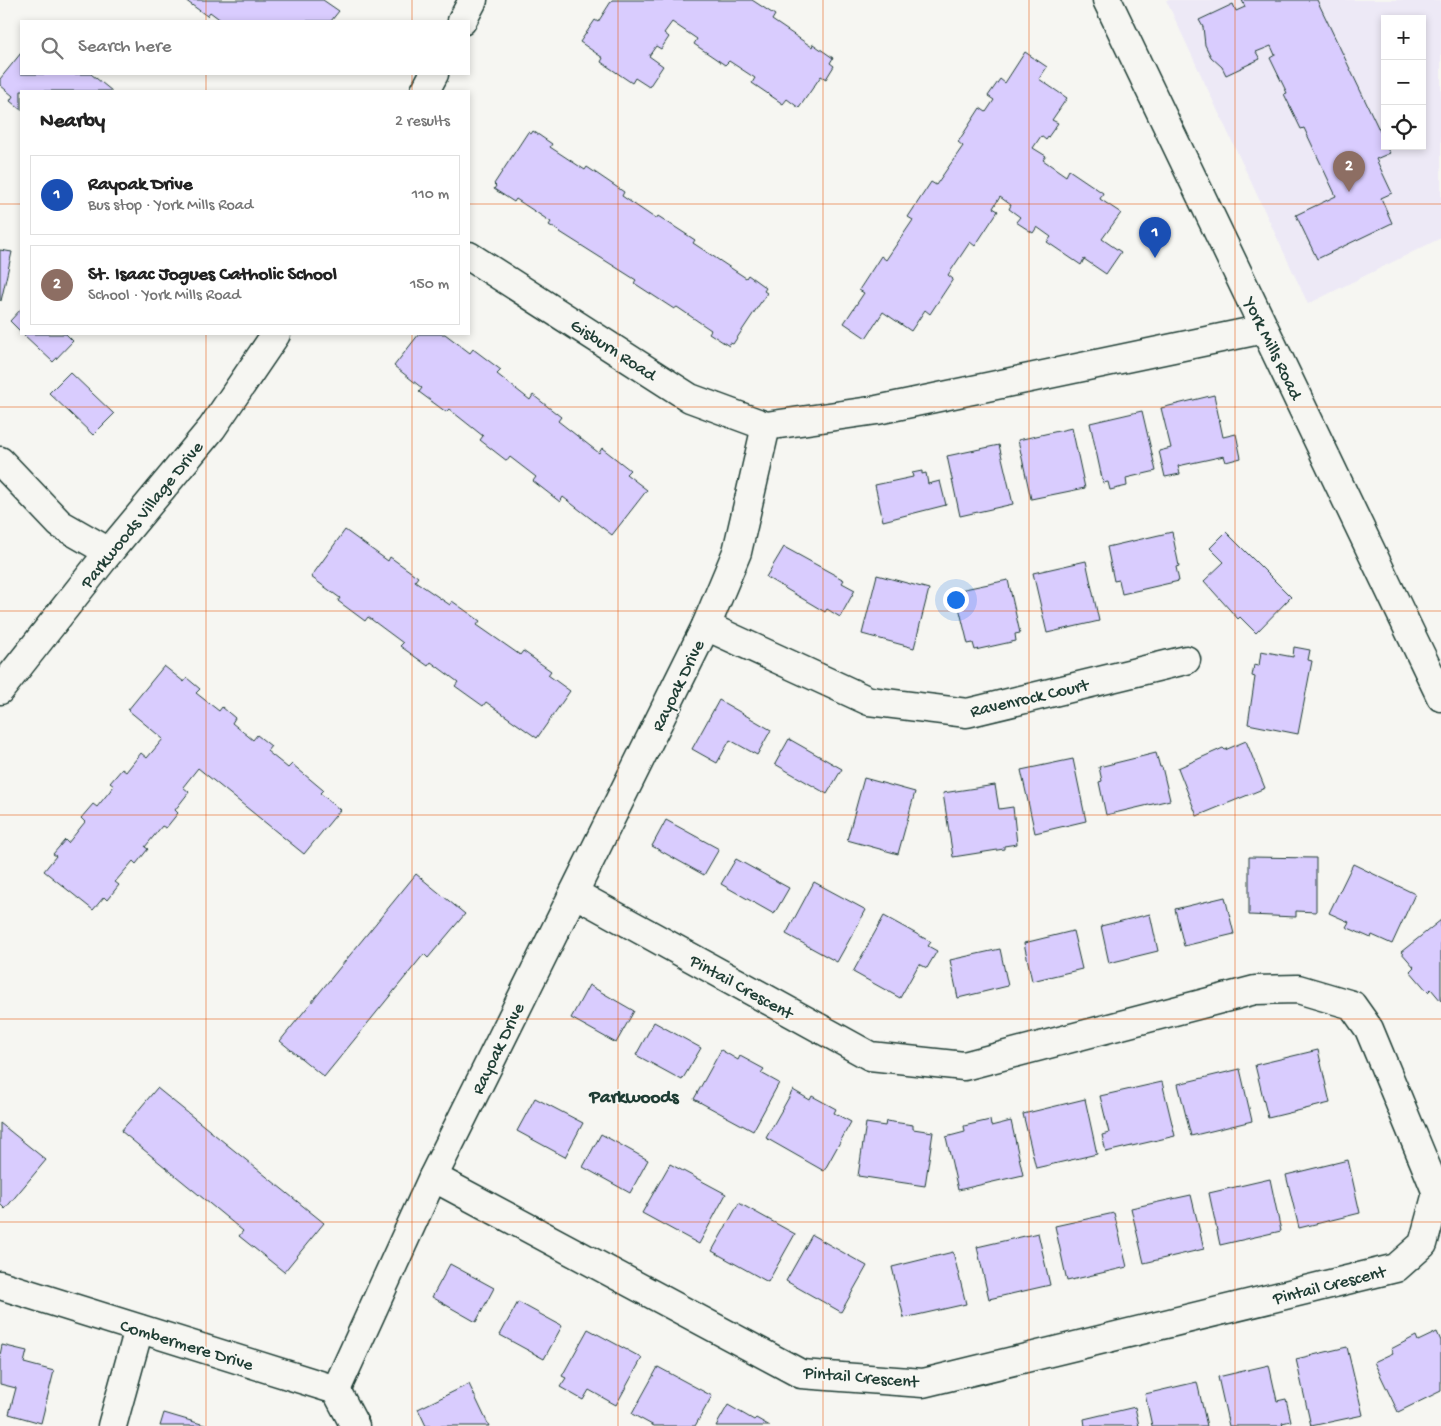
<!DOCTYPE html>
<meta charset="utf-8">
<style>
body{margin:0;font-family:"Gochi Hand",sans-serif;background:#f2f2f2;color:#222}
.controls{position:absolute;right:15px;top:15px;display:grid;overflow:hidden;border-radius:0px;box-shadow:0 2px 8px #0003}
.controls button{width:45px;height:45px;display:grid;place-items:center;padding:0;border:0;border-bottom:1px solid #e0e0e0;background:#fff;color:#222;font:25px sans-serif}
.you{position:absolute;left:955px;top:599px;width:18px;height:18px;margin:-12px;border:4px solid #fff;border-radius:50%;background:#1a73e8;box-shadow:0 0 0 8px #1a73e833}
.badge{display:grid;place-items:center;width:32px;height:32px;border-radius:50%;background:#1a73e8;color:#fff;font-size:16px;font-weight:700}
.pin{position:absolute;translate:-50% -41px;filter:drop-shadow(0 1px 2px #0008)}
.pin::after{content:'';position:absolute;top:26px;width:18px;height:15px;background:inherit;clip-path:polygon(0 0,100% 0,50% 100%)}
.list{margin:0;padding:0;list-style:none}
h2{display:flex;justify-content:space-between;align-items:center;height:65px;margin:0;padding:0 20px;font-size:21px}
h2 small{font-size:16px;font-weight:400;color:#767676}
.list li{display:grid;grid-template-columns:32px 1fr auto;gap:15px;align-items:center;box-sizing:border-box;height:80px;margin:0 10px 10px;padding:0 10px;border:1px solid #e0e0e0;border-radius:0px}
.list b{display:block;font-size:19px;white-space:nowrap}
.list p{margin:0;font-size:16px;white-space:nowrap;color:#767676}
.list em{font-size:16px;font-style:normal;color:#767676}
.icon{flex:none;width:28px;height:28px;fill:none;stroke:currentColor;stroke-width:2;stroke-linecap:round;stroke-linejoin:round}
.map{position:relative;flex:none;width:1441px;height:1426px;overflow:hidden}
.search{position:absolute;background:#fff;box-shadow:0 2px 8px #0003;left:20px;top:20px;width:450px;height:55px;display:flex;align-items:center;gap:12px;box-sizing:border-box;padding:0 18px;border-radius:0px;color:#767676;font-size:19px}
.panel{position:absolute;background:#fff;box-shadow:0 2px 8px #0003;left:20px;top:90px;width:450px;height:245px;border-radius:0px}
.map>svg:first-child{display:block}
</style>
<div class="map">
<svg width="1441" height="1426" viewBox="0 0 1441 1426">
<rect width="100%" height="100%" fill="#f6f6f2"/>
<filter id="ink" filterUnits="userSpaceOnUse"><feTurbulence type="fractalNoise" baseFrequency=".02" numOctaves="2"/><feDisplacementMap in="SourceGraphic" scale="10" xChannelSelector="R" yChannelSelector="G"/><feConvolveMatrix kernelMatrix="1 2 1 2 8 2 1 2 1" color-interpolation-filters="sRGB"/></filter>
<g filter="url(#ink)">
<path fill="#ede9f6" fill-rule="evenodd" d="M1166 0H1441V238L1308 304ZM1385 19H1422V146H1385Z"/>
<g fill="#d9ccfe" stroke="#1f3d34">
<path d="M185 0H323L339 11 331 21H222L210 12 207 16Z"/>
<path d="M612 0H752L775 15 772 20 812 47 813 44 833 58 830 63 834 66 826 79 821 76 799 108 787 99 783 104 752 83 755 78 729 61 725 65 694 44 697 39 672 22 664 33 669 37 661 49 656 46 649 56 663 66 649 87 635 78 632 83 601 62 603 58 580 42 595 20 598 22Z"/>
<path d="M1242 0H1317L1385 142V146L1390 153 1376 159 1392 193 1381 198 1392 223 1317 259 1296 215 1336 196 1304 128 1301 129 1284 94 1287 93 1270 58 1275 55 1271 46 1256 52 1260 59 1226 75 1222 67 1211 57 1205 45 1203 27 1199 20 1233 4 1236 11 1245 7Z"/>
<path d="M1025 52 1047 67 1039 79 1067 98 1052 120 1058 123 1046 140 1041 136 1033 148 1046 156 1043 160 1066 176 1069 170 1103 193 1100 199 1121 213 1102 239 1121 252 1106 274 1084 259 1081 265 1047 242 1051 237 1037 227 1033 233 1016 222 1020 217 1009 209 1011 205 1000 197 993 208 998 211 975 246 970 242 948 275 953 279 930 314 925 310 911 331 883 312 866 338 844 323 864 293 859 290 881 256 886 260 913 220 908 217 931 182 936 185 963 146 958 142 980 108 986 112 994 100 988 96 1000 79 1005 83Z"/>
<path d="M21 53V74H91L112 91H21V110L10 101 13 96 0 85V79Z"/>
<path d="M533 131 552 144 550 147 585 170 587 167 624 192 622 196 656 219 658 216 695 240 693 243 746 278 748 275 766 288 764 291 767 293 733 344 730 343 729 346 709 333 711 330 677 307 674 309 634 283 636 280 549 225 551 222 516 199 514 202 494 189 496 186 494 184 528 132 531 134Z"/>
<path d="M0 250 12 252 1 301 0 300Z"/>
<path d="M21 309V332L10 321Z"/>
<path d="M23 334H66L73 341 53 362Z"/>
<path d="M419 334H445L470 353 473 349 501 370 497 374 530 400 533 395 561 417 558 421 599 453 602 448 630 470 626 474 647 490 612 535 563 497 560 502 533 481 536 477 510 457 507 461 480 440 483 436 449 409 446 412 419 392 422 388 394 366Z"/>
<path d="M70 372 114 414 93 435 49 393Z"/>
<path d="M1214 395 1223 437 1236 434 1241 458 1226 462 1224 456 1178 466 1180 474 1165 477 1159 451 1171 448 1161 408Z"/>
<path d="M1142 411 1156 471 1126 478 1127 486 1110 490 1108 482 1103 483 1090 423Z"/>
<path d="M1072 428 1085 488 1031 499 1018 440Z"/>
<path d="M999 445 1013 504 960 516 947 456Z"/>
<path d="M922 471V474L926 473 928 484 940 481 946 505 883 521 875 485 913 477 912 473Z"/>
<path d="M345 530 388 561 390 557 418 577 415 581 450 605 452 601 480 621 477 625 520 655 523 651 551 671 548 675 570 691 537 738 486 702 483 706 455 686 458 682 431 662 428 666 400 646 403 643 368 617 365 621 338 601 340 598 311 577Z"/>
<path d="M1172 532 1179 566 1176 567 1179 581 1122 594 1119 580 1114 581 1107 547Z"/>
<path d="M1226 532 1291 597 1256 633 1240 617 1238 619 1204 581 1224 562 1210 548Z"/>
<path d="M784 547 844 580 842 583 855 590 840 617 827 609 825 612 766 577Z"/>
<path d="M1086 561 1099 621 1047 633 1033 573Z"/>
<path d="M877 575 929 589 914 648 862 634Z"/>
<path d="M1008 580 1020 633 1015 634 1016 641 975 650 973 643 968 644 955 591Z"/>
<path d="M1294 647 1310 650 1308 660 1312 661 1298 734 1248 724 1255 677 1252 676 1254 665 1259 666 1261 651 1293 657Z"/>
<path d="M164 666 184 682 187 678 200 689 196 693 219 711 222 707 235 718 232 723 253 740 257 735 271 746 267 751 288 768 292 764 323 790 320 793 340 810 304 854 198 768 183 787 189 792 175 810 178 813 166 828 162 826 145 847 148 849 136 864 133 861 115 882 119 885 107 900 104 897 93 910 44 871 56 856 53 854 65 840 68 843 85 822 81 818 93 804 97 807 114 786 110 783 122 769 126 772 141 753 147 758 163 739 128 710Z"/>
<path d="M719 700 771 730 757 755 730 740 717 763 692 749Z"/>
<path d="M789 739 842 769 827 794 775 764Z"/>
<path d="M1246 741 1265 788 1197 816 1178 768 1223 748 1225 750Z"/>
<path d="M1156 753 1160 767H1162L1170 800 1106 815 1099 782 1102 781 1099 767Z"/>
<path d="M1073 759 1086 821 1035 833 1021 770Z"/>
<path d="M864 778 915 792 898 854 847 840Z"/>
<path d="M995 785 999 809 1013 807 1017 844 1004 846V849L953 857 943 793Z"/>
<path d="M666 820 719 849 704 875 652 846Z"/>
<path d="M1249 857 1316 858V912L1296 911V917L1249 915Z"/>
<path d="M736 859 789 888 774 914 721 884Z"/>
<path d="M1353 864 1415 894 1392 944 1372 935 1371 938 1346 927 1349 922 1329 913Z"/>
<path d="M416 874 465 914 428 958 424 954 324 1077 280 1041Z"/>
<path d="M814 882 866 910 837 962 786 934Z"/>
<path d="M1225 897 1234 934 1184 946 1175 909Z"/>
<path d="M1150 914 1158 951 1109 963 1101 926Z"/>
<path d="M884 916 931 942 928 946 937 951 927 968 919 964 900 998 853 972Z"/>
<path d="M1441 920V1001L1431 989 1428 992 1410 971 1414 967 1401 952Z"/>
<path d="M1073 931 1082 969 1032 981 1024 943Z"/>
<path d="M1000 949 1008 986 958 998 950 960Z"/>
<path d="M589 985 634 1011 616 1043 571 1018Z"/>
<path d="M654 1022 701 1048 682 1080 636 1055Z"/>
<path d="M721 1050 738 1060 740 1056 764 1069 761 1073 779 1083 753 1131 694 1099Z"/>
<path d="M1318 1050 1330 1103 1268 1118 1255 1065Z"/>
<path d="M1240 1069 1252 1121 1191 1136 1178 1084Z"/>
<path d="M1162 1082 1175 1136 1106 1152 1102 1135 1109 1133 1100 1096Z"/>
<path d="M157 1088 324 1223 284 1272 239 1236 243 1231 121 1131Z"/>
<path d="M793 1090 810 1100 812 1096 836 1109 834 1113 851 1122 824 1171 766 1138Z"/>
<path d="M535 1098 583 1123 565 1157 517 1131Z"/>
<path d="M1085 1099 1097 1154 1036 1168 1023 1114Z"/>
<path d="M990 1120 991 1126 1011 1121 1023 1175 958 1190 946 1137 965 1132 964 1126Z"/>
<path d="M886 1121 913 1125V1129L933 1132 925 1186 858 1176 866 1123 885 1126Z"/>
<path d="M0 1123 46 1160 5 1209 0 1204Z"/>
<path d="M601 1134 648 1160 630 1193 583 1167Z"/>
<path d="M1348 1160 1360 1213 1299 1228 1286 1175Z"/>
<path d="M670 1164 726 1194 699 1244 642 1213Z"/>
<path d="M1270 1179 1281 1231 1220 1245 1209 1193Z"/>
<path d="M1191 1195 1204 1249 1144 1263 1131 1208Z"/>
<path d="M739 1203 795 1234 768 1282 712 1251Z"/>
<path d="M1114 1213 1127 1267 1067 1281 1055 1226Z"/>
<path d="M1038 1233 1050 1285 989 1299 977 1247Z"/>
<path d="M812 1235 867 1266 841 1312 786 1281Z"/>
<path d="M953 1252 966 1304 904 1318 892 1267Z"/>
<path d="M450 1264 494 1288 476 1322 432 1297Z"/>
<path d="M518 1302 562 1326 544 1359 500 1335Z"/>
<path d="M588 1329 642 1358 616 1405 589 1390 583 1400 560 1387 566 1378 562 1376Z"/>
<path d="M1437 1332 1441 1341V1391L1398 1412 1374 1362 1393 1353 1391 1349 1416 1336 1418 1341Z"/>
<path d="M2 1345 27 1351 24 1363 54 1371 41 1423 9 1414 16 1388 0 1384V1355Z"/>
<path d="M1347 1347 1363 1415 1311 1426 1296 1359Z"/>
<path d="M1269 1365 1277 1401 1286 1399 1291 1421 1282 1423 1283 1426H1229L1218 1377Z"/>
<path d="M658 1367 712 1396 695 1426H654L632 1414Z"/>
<path d="M1197 1382 1207 1426H1152L1145 1394Z"/>
<path d="M469 1384 489 1426H426L418 1409Z"/>
<path d="M728 1405 754 1420 756 1418 770 1426H716Z"/>
<path d="M1135 1407 1139 1426H1085L1084 1419Z"/>
<path d="M164 1413 208 1426H160Z"/>
</g>
<g fill="none" stroke-linecap="round" stroke-linejoin="round">
<defs>
<g id="minor">
<path d="M469 256 690 398 766 426 877 410 1264 329"/>
<path d="M0 461 60 524 109 552"/>
<path d="M706 626 869 701 967 713 1186 660"/>
<path d="M433 1177 801 1374 923 1383 1396 1268 1423 1244 1437 1193 1369 1029 1352 1005 1298 989 1255 990 964 1066 870 1056 574 893"/>
<path d="M0 1285 336 1390 355 1426"/>
<path d="M336 1390 433 1177 706 626 737 552 766 426"/>
<path d="M112 1426 139 1329"/>
</g>
<path id="tertiary" d="M1107 0 1441 697"/>
<g id="secondary">
<path d="M462 21 473 0"/>
<path d="M425 91 434 74"/>
<path d="M0 690 109 552 212 428 276 334"/>
</g>
</defs>
<use href="#minor" stroke="#1f3d34" stroke-width="31"/>
<use href="#tertiary" stroke="#1f3d34" stroke-width="31"/>
<use href="#secondary" stroke="#1f3d34" stroke-width="31"/>
<use href="#minor" stroke="#f6f6f2" stroke-width="28"/>
<use href="#tertiary" stroke="#f6f6f2" stroke-width="28"/>
<use href="#secondary" stroke="#f6f6f2" stroke-width="28"/>
</g>
</g>
<path fill="none" stroke="#e8590c" stroke-width="1" stroke-opacity="0.55" d="M206 0V21M412 0V21M618 0V1426M823 0V1426M1029 0V1426M1235 0V1426M206 74V91M412 74V91M0 204H21M469 204H1441M206 334V1426M412 334V1426M0 407H1441M0 611H1441M0 815H1441M0 1019H1441M0 1222H1441"/>
<g text-anchor="middle" stroke-width="4" stroke-linejoin="round" paint-order="stroke">
<g font-size="18" fill="#1f3d34" stroke="#f6f6f2">
<text transform="translate(1274 348) rotate(64)" y="6">York Mills Road</text>
<text transform="translate(614 349) rotate(33)" y="6">Gisburn Road</text>
<text transform="translate(141 514) rotate(-51)" y="6">Parkwoods Village Drive</text>
<text transform="translate(677 685) rotate(-64)" y="6">Rayoak Drive</text>
<text transform="translate(1029 697) rotate(-13)" y="6">Ravenrock Court</text>
<text transform="translate(742 986) rotate(29)" y="6">Pintail Crescent</text>
<text transform="translate(497 1048) rotate(-64)" y="6">Rayoak Drive</text>
<text transform="translate(1329 1284) rotate(-14)" y="6">Pintail Crescent</text>
<text transform="translate(187 1344) rotate(17)" y="6">Combermere Drive</text>
<text transform="translate(861 1376) rotate(5)" y="6">Pintail Crescent</text>
</g>
<g font-size="19" font-weight="bold" fill="#1f3d34" stroke="#f6f6f2">
<text x="634" y="1102">Parkwoods</text>
</g>
</g>
</svg>
<div class="controls">
<button>+</button>
<button>−</button>
<button><svg class="icon" aria-label="locate" viewBox="0 0 24 24"><circle cx="12" cy="12" r="6"/><path d="M12 2v4M12 18v4M2 12h4M18 12h4"/></svg></button>
</div>
<div class="you"></div>
<div class="pin badge" style="left:1155px;top:258px;background:#1a4fb4">1</div>
<div class="pin badge" style="left:1349px;top:192px;background:#8d6e63">2</div>
<div class="search"><svg class="icon" aria-label="search" viewBox="0 0 24 24"><circle cx="10" cy="10" r="6"/><path d="M15 15l6 6"/></svg>Search here</div>
<section class="panel">
<h2>Nearby<small>2 results</small></h2>
<ul class="list">
<li><span class="badge" style="background:#1a4fb4">1</span><div><b>Rayoak Drive</b><p>Bus stop · York Mills Road</p></div><em>110 m</em></li>
<li><span class="badge" style="background:#8d6e63">2</span><div><b>St. Isaac Jogues Catholic School</b><p>School · York Mills Road</p></div><em>150 m</em></li>
</ul>
</section>
</div>
